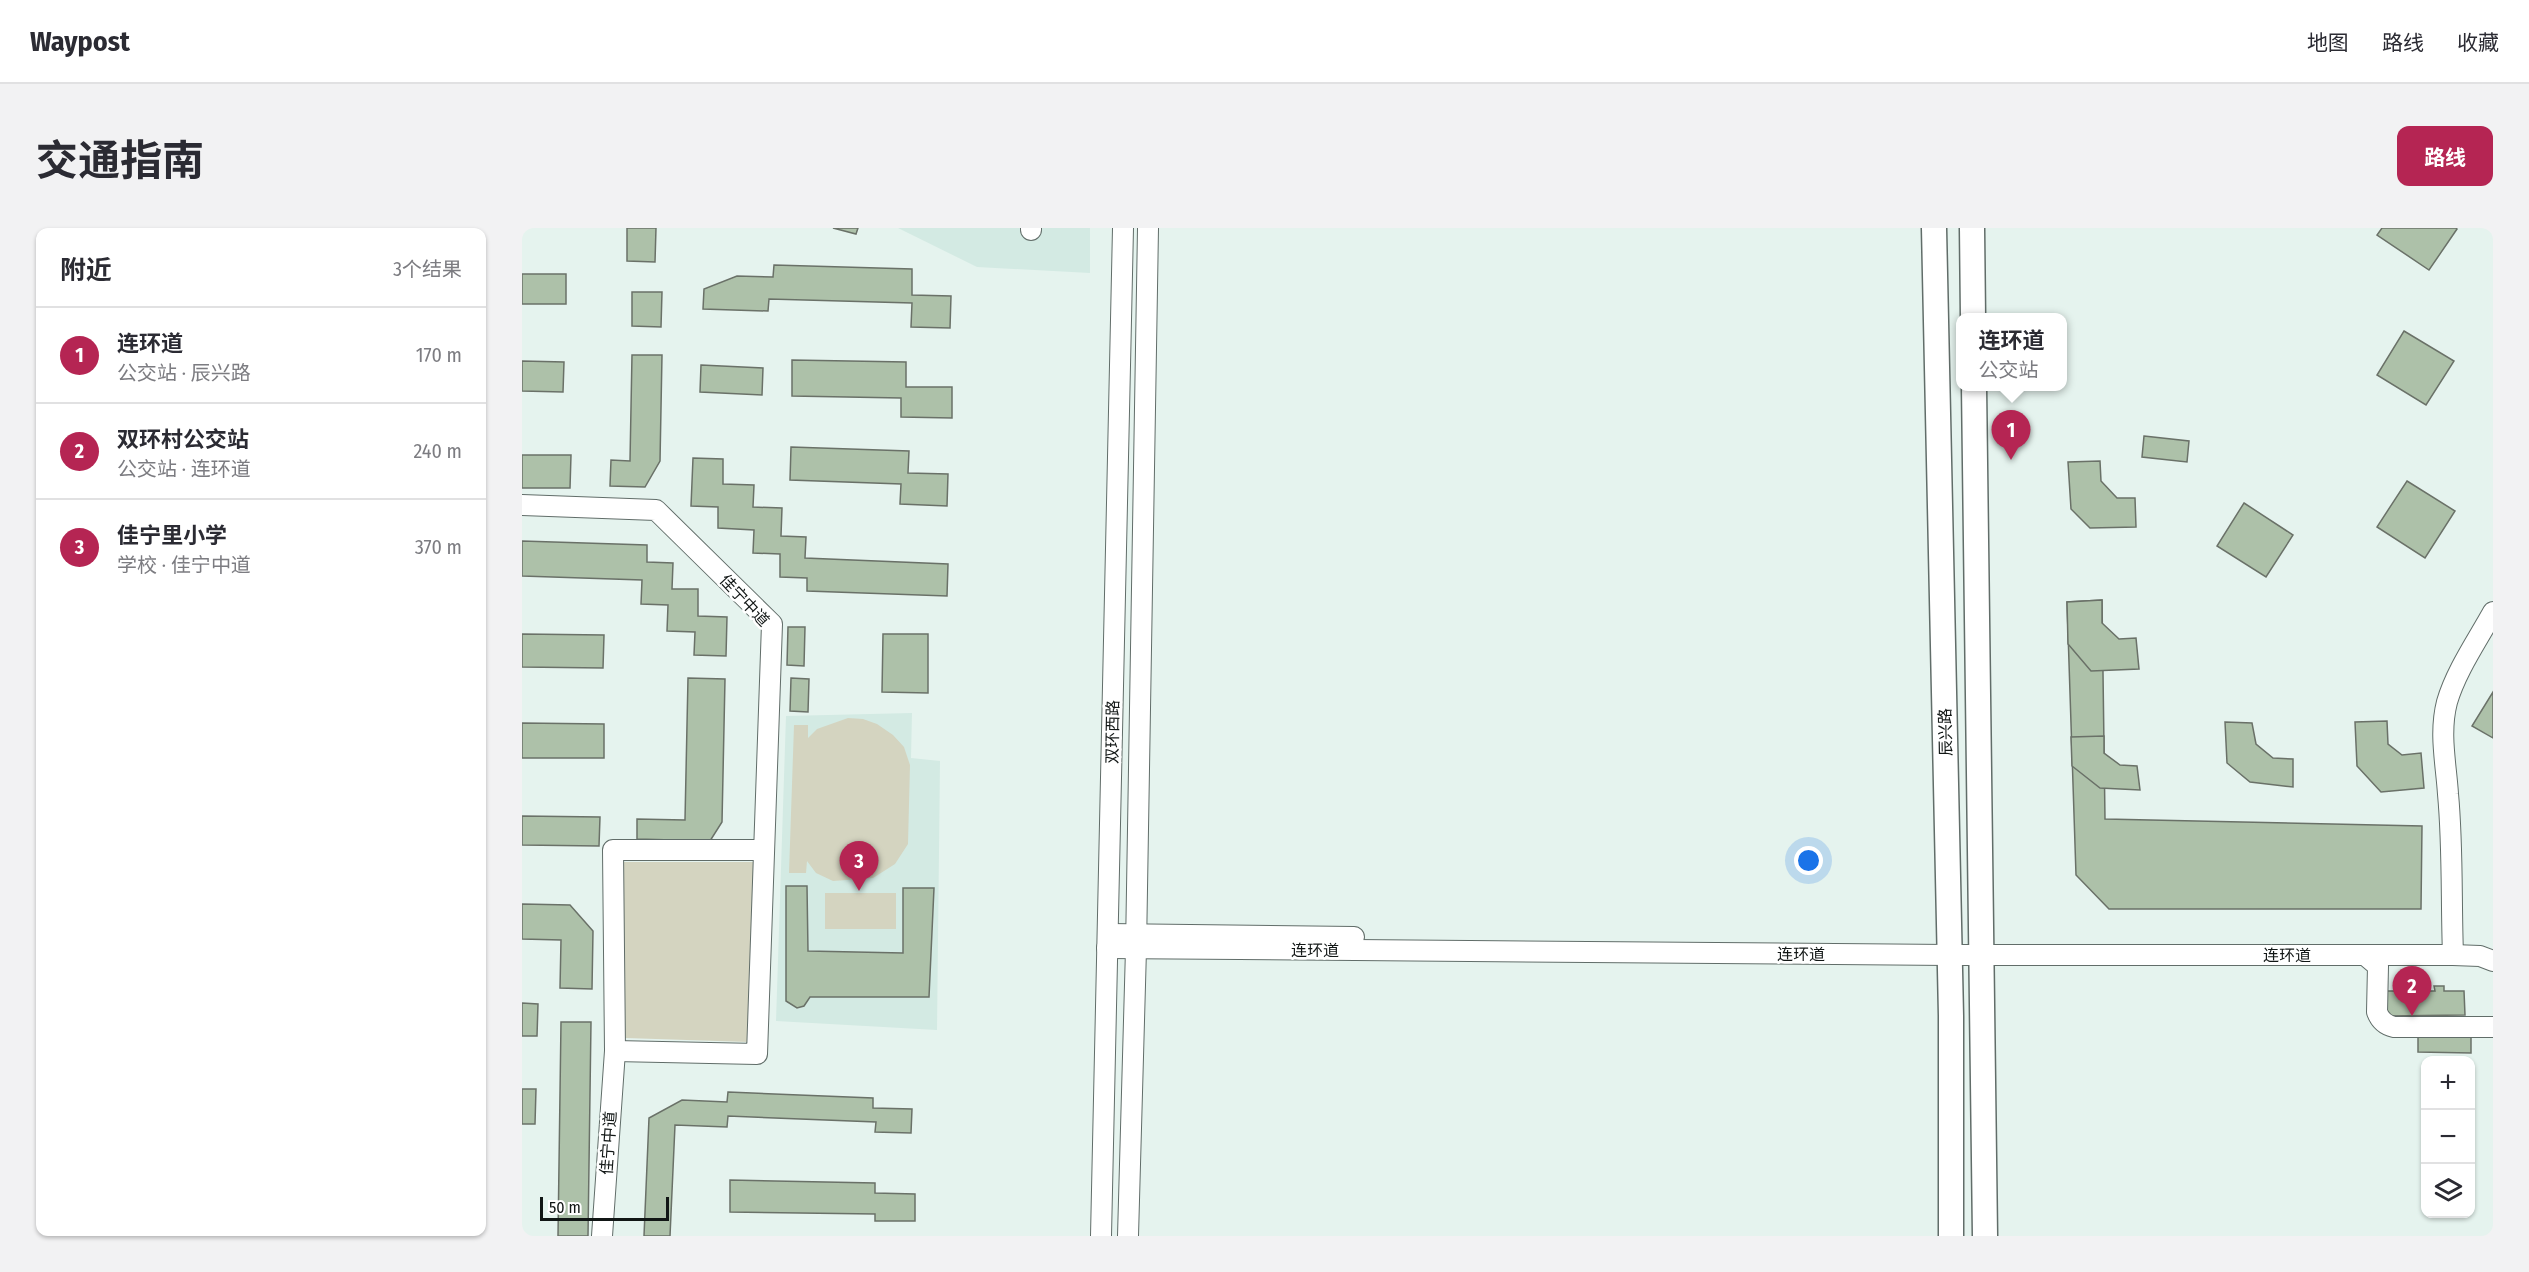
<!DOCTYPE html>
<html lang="zh">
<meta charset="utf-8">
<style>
body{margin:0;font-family:"Fira Sans Condensed","Noto Sans SC",sans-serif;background:#f2f2f3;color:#2b2b33}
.controls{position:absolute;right:18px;bottom:18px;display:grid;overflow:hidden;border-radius:12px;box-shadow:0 2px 4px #0004}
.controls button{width:54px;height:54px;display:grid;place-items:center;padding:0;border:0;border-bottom:2px solid #e1e1e2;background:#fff;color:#2b2b33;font:30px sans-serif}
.scale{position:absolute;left:18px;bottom:15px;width:129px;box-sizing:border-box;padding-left:6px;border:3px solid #111615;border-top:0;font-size:16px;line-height:21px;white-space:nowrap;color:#111615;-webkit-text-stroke:4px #fff;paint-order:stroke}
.you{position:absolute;left:1287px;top:633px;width:21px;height:21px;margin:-15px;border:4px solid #fff;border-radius:50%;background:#1a73e8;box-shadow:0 0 0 9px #1a73e833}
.badge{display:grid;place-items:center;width:39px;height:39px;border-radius:50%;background:#b52553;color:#fff;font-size:20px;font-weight:700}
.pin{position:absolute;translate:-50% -50px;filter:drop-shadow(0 2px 3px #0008)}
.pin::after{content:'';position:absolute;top:32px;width:21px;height:18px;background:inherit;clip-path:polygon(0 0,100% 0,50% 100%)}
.popup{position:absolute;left:1434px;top:85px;width:111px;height:78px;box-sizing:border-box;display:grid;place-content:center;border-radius:12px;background:#fff;filter:drop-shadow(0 2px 4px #0005);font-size:20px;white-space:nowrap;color:#7c7c81}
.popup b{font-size:22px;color:#2b2b33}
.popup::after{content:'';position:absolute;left:50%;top:100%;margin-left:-12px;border:12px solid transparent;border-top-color:#fff}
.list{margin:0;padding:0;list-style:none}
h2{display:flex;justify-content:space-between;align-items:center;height:78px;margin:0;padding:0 24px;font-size:26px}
h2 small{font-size:20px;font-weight:400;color:#7c7c81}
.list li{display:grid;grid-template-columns:39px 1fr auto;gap:18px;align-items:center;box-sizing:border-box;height:96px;padding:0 24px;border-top:2px solid #e1e1e2}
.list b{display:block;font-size:22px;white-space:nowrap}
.list p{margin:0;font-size:20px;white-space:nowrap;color:#7c7c81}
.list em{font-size:20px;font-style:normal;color:#7c7c81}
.icon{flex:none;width:33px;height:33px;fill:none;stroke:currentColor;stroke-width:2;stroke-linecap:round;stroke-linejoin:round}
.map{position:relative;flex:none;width:1971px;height:1008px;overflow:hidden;border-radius:12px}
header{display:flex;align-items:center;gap:36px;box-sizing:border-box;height:84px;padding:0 30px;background:#fff;border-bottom:2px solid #e1e1e2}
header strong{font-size:28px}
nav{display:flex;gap:33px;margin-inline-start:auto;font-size:21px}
.intro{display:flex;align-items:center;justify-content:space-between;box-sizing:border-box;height:144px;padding:0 36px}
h1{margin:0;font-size:42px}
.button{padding:15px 27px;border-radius:12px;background:#b52553;color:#fff;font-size:21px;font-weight:700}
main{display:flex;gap:36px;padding:0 36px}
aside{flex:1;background:#fff;border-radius:12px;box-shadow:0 2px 4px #0004}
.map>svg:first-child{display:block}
</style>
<header>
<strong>Waypost</strong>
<nav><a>地图</a><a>路线</a><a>收藏</a></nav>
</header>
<div class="intro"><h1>交通指南</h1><a class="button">路线</a></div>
<main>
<aside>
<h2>附近<small>3个结果</small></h2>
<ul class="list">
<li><span class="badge">1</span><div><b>连环道</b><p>公交站 · 辰兴路</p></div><em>170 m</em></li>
<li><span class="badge">2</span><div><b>双环村公交站</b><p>公交站 · 连环道</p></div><em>240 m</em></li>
<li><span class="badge">3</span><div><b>佳宁里小学</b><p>学校 · 佳宁中道</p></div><em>370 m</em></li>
</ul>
</aside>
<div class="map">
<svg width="1971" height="1008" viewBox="0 0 1971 1008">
<rect width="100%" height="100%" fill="#e5f3ee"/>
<g fill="#d3eae3">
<path d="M376 0H568V45L455 39Z"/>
<path d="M390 485 389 530 418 533 415 802 254 793 264 488Z"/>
</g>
<g fill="#d4d4c0">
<path d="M326 490 341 491 355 496 371 507 382 519 388 537 386 616 373 636 351 650 311 653 294 645 285 633 284 645H267L272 497H286V510L295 501Z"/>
<path d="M101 634H232L226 814 103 810Z"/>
<rect x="303" y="665" width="71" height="36"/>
</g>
<g fill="#adc1a9" stroke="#6a7168" stroke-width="1.5">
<path d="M105 0H134L133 34 105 33Z"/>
<path d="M311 0H336L334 6Z"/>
<path d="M1860 0H1934L1935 1 1907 42 1855 7Z"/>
<path d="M252 37 390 41V67L429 68 428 100 389 99 390 75 247 71 246 83 181 81 182 61 215 48 251 49Z"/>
<rect x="0" y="46" width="44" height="30"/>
<path d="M110 64H140L139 99 110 98Z"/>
<path d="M1882 103 1932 133 1904 177 1855 147Z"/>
<path d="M110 127H140L138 233 123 259 88 258 89 232 108 233Z"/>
<path d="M270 132 384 134V159H430V190L379 189V170L270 168Z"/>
<path d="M0 133 42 134 41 164 0 163Z"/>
<path d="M179 137 241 140 240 167 178 164Z"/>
<path d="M1622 208 1667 213 1665 234 1620 229Z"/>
<path d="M269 219 387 223 386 245 426 246 425 278 378 276 379 256 268 252Z"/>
<path d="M0 227H49L48 260H0Z"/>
<path d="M171 230 201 231V256L232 257 231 279 260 280 259 308 284 309 283 330 426 336 425 368 285 363V350L258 349V326L231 325 232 302 196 300V279L169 278Z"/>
<path d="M1578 233 1579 253 1595 270H1613L1614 299 1568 300 1549 281 1546 234Z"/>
<path d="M1885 253 1933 283 1903 330 1855 299Z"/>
<path d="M1722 275 1771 307 1744 349 1695 318Z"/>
<path d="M0 313 125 317V334L151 335 150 361H176V388L205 389 204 428 172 427 173 404 145 403 146 377 119 376 120 352 0 348Z"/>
<path d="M1580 372 1583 591 1900 598 1899 681H1587L1554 647 1545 374Z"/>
<path d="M1580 372V395L1597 411 1614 410 1617 441 1569 443 1546 416 1545 374Z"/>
<path d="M266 399H283L282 438 265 437Z"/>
<path d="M0 406 82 407 81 440 0 439Z"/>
<path d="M361 406H406V465L360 464Z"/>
<path d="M166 450 203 451 200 594 188 613 115 611V591L163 592Z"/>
<path d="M269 450 287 451 286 484 268 483Z"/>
<path d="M1971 464V510L1950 498Z"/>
<path d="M1865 493 1866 516 1880 527 1899 525 1902 560 1859 564 1835 538 1833 494Z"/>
<path d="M1703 494 1730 495 1734 516 1751 530 1771 531V559L1728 554 1705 535Z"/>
<path d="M0 495 82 496V530H0Z"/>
<path d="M1582 508V525L1598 537 1615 538 1618 562 1578 560 1550 538 1549 509Z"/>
<path d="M0 588 78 589 77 618 0 617Z"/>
<path d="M264 658H285L286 723 381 725V660H412L407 769H288L282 778 275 780 264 773Z"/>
<path d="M0 676 48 677 71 703 70 761 38 760 39 712 0 711Z"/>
<path d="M1912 758H1922V763H1942L1943 787 1863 788V763H1913Z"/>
<path d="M0 775 16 776 15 808H0Z"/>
<path d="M39 794H69L66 1008H36Z"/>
<path d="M1896 803 1949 804V825L1896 824Z"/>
<path d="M0 861H14L13 896H0Z"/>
<path d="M206 864 351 870V880L390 881 389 905 353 904 354 894 206 888 205 899 153 897 148 1008H122L127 890 160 872 205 874Z"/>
<path d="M208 952 353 955V965L393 966V993H353V986L208 984Z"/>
</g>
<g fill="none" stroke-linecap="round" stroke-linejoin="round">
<defs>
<g id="minor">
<path d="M509 2V0"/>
<path d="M0 277 134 282 250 396 235 826 93 823"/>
<path d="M586 706 832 709"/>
<path d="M585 720 1427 727H1931L1958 728 1971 733"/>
<path d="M1843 727 1856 738 1855 784C1858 792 1863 797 1872 799H1971"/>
<path d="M1931 727C1929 673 1931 619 1926 566 1924 535 1917 505 1925 474 1934 443 1955 413 1971 384"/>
<path d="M80 1008 93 823 91 622H242"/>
<path d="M579 1008 601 0"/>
<path d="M606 1008 614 721 626 0"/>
</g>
<g id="major">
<path d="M1412 0 1429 788V1008"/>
<path d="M1450 0 1451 89"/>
<path d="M1452 158 1463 1008"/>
</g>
</defs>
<use href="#minor" stroke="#616d69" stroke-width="22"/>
<use href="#major" stroke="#616d69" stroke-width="27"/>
<use href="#minor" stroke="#fff" stroke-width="20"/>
<use href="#major" stroke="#fff" stroke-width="24"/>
</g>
<g text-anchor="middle" stroke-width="5" stroke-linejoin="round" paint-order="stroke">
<g font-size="16" fill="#111615" stroke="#fff">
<text transform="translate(223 372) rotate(47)" y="6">佳宁中道</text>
<text transform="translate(590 504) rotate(-89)" y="6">双环西路</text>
<text transform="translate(1423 504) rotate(-91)" y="6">辰兴路</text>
<text x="793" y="728">连环道</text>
<text x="1279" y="732">连环道</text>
<text x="1765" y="733">连环道</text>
<text transform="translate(86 915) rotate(-86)" y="6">佳宁中道</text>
</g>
</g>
</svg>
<div class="controls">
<button>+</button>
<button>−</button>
<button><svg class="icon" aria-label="layers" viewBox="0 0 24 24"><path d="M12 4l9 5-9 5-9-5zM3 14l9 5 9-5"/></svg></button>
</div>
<div class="scale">50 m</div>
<div class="you"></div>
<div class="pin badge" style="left:1489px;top:232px">1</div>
<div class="popup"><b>连环道</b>公交站</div>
<div class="pin badge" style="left:1890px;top:788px">2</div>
<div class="pin badge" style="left:337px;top:663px">3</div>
</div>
</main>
